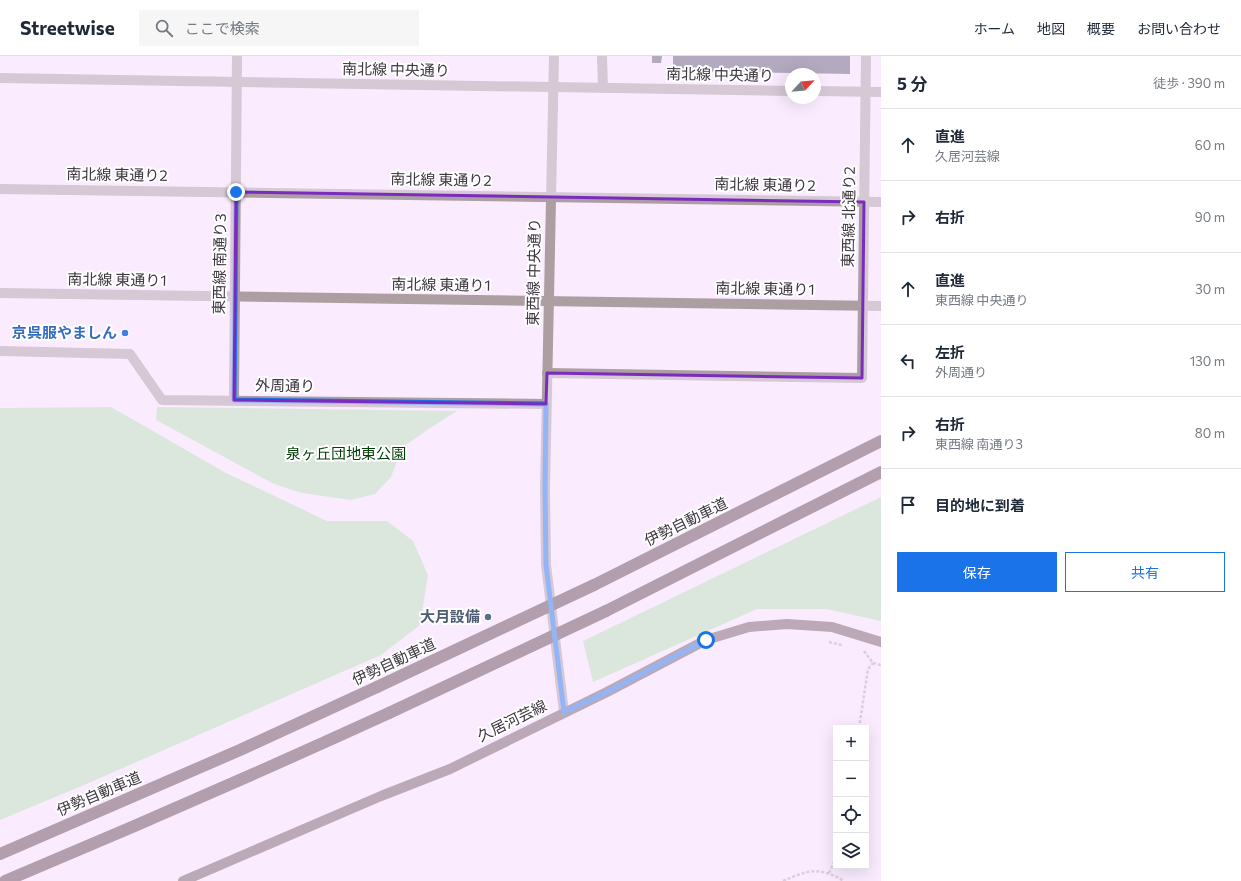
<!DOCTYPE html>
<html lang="ja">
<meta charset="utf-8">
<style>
body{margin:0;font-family:Commissioner,"Noto Sans JP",sans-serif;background:#f6f6f7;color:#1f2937}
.controls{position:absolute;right:12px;bottom:12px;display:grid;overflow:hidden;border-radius:0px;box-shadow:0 4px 16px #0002}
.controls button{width:36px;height:36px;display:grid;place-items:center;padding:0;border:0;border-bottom:1px solid #e0e1e3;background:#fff;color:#1f2937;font:20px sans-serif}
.compass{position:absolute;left:785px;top:12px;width:36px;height:36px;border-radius:50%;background:#fff;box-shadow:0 4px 16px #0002;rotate:64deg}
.stop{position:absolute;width:12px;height:12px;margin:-9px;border:3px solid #1a73e8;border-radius:50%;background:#fff}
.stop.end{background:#1a73e8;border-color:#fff;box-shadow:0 1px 4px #0008}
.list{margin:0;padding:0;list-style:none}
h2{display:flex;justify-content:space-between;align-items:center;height:52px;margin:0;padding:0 16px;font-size:17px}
h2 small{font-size:13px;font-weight:400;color:#747a83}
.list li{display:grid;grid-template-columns:26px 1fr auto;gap:12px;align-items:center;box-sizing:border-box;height:72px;padding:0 16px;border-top:1px solid #e0e1e3}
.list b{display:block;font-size:15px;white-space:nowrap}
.list p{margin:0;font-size:13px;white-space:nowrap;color:#747a83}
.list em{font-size:13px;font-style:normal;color:#747a83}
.actions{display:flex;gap:8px;padding:12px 16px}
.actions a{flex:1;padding:9px 0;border:1px solid #1a73e8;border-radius:0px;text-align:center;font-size:14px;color:#1a73e8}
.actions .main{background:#1a73e8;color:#fff}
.icon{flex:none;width:22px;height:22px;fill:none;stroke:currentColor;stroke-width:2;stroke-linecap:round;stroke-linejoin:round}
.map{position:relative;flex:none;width:881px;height:825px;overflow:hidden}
header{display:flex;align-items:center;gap:24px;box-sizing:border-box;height:56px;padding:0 20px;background:#fff;border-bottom:1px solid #e0e1e3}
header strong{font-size:19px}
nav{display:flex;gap:22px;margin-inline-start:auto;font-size:14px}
.search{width:280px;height:36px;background:#f6f6f7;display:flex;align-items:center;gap:10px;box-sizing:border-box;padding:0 14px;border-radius:0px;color:#747a83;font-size:15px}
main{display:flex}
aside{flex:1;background:#fff}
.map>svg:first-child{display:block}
</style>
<header>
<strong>Streetwise</strong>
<div class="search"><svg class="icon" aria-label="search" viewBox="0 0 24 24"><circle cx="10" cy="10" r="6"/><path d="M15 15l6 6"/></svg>ここで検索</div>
<nav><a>ホーム</a><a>地図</a><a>概要</a><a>お問い合わせ</a></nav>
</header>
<main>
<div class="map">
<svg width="881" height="825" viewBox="0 0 881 825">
<rect width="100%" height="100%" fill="#faebff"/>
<g fill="#b5e3b2">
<path d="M111 351 226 417 327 465H387L413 485 428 519 420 569 381 599 84 729 0 764V352Z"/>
<path d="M157 351 457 355 427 374 402 392 391 421 375 438 351 444 302 437 274 428 156 364Z"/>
<path d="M881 441V565L826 553H757L593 626 583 585Z"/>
</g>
<g fill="#615c74">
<path d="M652 0H662L661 7H652Z"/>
<path d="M673 0H850V18L673 15Z"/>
</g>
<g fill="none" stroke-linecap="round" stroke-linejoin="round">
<g stroke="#b6aaba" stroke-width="2.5" stroke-dasharray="3 2" stroke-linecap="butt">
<path d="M829 586 842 589"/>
<path d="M864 595 873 607 881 609"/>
<path d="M859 672 868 613 873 607"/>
<path d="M829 817 836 802"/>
<path d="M783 825C808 814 819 810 844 825"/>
</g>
<g stroke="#ac9ea1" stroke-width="10">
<path d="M554 0 545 432 546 509 564 656"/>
<path d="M602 0 603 32"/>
<path d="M0 22 791 35"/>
<path d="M815 35 881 36"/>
<path d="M0 133 881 146"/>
<path d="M0 237 881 250"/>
<path d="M0 295 130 298 162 344 546 348"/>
<path d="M547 317 862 322 866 0"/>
<path d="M234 344 237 0"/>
</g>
<path stroke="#725a60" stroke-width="10" d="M183 825 381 740 450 713 607 636 706 584 749 571 787 568 832 571 881 586"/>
<g stroke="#5d4249" stroke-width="12">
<path d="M594 529 881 385"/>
<path d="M606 555 881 416"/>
<path d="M0 798 240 694 377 631"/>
<path d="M5 825C134 771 262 715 389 657"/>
</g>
<g stroke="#5d4249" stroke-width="12">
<path d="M377 631 594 529"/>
<path d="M389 657 606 555"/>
</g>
</g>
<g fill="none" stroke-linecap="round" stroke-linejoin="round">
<path stroke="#1a73e8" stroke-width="5" d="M236 136 234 344 546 348 545 432 546 509 564 656 607 636 706 584"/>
</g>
<path d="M0 0H881V825H0ZM236 136 864 146 862 322 547 317 546 348 234 344Z" fill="#faebff" fill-opacity=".55" fill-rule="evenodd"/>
<path fill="none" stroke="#7b2cbf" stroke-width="3" stroke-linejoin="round" d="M236 136 864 146 862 322 547 317 546 348 234 344Z"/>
<circle fill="#3f7fe0" stroke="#fff" stroke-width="1.5" cx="125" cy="277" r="4"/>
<circle fill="#5c6f8a" stroke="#fff" stroke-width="1.5" cx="488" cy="561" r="4"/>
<g text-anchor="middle" stroke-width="4" stroke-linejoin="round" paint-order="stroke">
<g font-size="15" fill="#3f3841" stroke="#fff">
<text transform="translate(396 14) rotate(1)" y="5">南北線 中央通り</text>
<text transform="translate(720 19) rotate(1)" y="5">南北線 中央通り</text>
<text transform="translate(117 119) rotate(1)" y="5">南北線 東通り2</text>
<text transform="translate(441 124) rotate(1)" y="5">南北線 東通り2</text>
<text transform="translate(765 129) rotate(1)" y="5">南北線 東通り2</text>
<text transform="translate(849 161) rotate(-89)" y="5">東西線 北通り2</text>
<text transform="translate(220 208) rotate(-89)" y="5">東西線 南通り3</text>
<text transform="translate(534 216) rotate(-89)" y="5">東西線 中央通り</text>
<text transform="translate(117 224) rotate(1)" y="5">南北線 東通り1</text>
<text transform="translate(441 229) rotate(1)" y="5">南北線 東通り1</text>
<text transform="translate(765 233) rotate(1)" y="5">南北線 東通り1</text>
<text transform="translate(285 330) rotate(1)" y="5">外周通り</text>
<text transform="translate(686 466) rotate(-26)" y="5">伊勢自動車道</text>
<text transform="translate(394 606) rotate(-25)" y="5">伊勢自動車道</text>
<text transform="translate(512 665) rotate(-26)" y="5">久居河芸線</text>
<text transform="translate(99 738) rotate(-23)" y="5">伊勢自動車道</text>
</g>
<g font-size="15" font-weight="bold" fill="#366cbe" stroke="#fff" text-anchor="end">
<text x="117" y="282">京呉服やましん</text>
</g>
<g font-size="15" fill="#033c06" stroke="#fff">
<text x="346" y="403">泉ヶ丘団地東公園</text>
</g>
<g font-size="15" font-weight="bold" fill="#4e5e75" stroke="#fff" text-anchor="end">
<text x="480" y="566">大月設備</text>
</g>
</g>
</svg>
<div class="controls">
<button>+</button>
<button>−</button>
<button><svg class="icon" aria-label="locate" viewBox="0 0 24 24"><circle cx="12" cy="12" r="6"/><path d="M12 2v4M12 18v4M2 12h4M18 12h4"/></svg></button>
<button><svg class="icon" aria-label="layers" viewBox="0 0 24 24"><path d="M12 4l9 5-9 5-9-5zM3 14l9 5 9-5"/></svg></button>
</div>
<svg class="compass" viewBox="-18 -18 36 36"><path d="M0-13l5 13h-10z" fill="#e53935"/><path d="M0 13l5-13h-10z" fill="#747a83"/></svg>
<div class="stop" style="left:706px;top:584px"></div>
<div class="stop end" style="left:236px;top:136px"></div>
</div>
<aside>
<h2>5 分<small>徒歩 · 390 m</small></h2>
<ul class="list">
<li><svg class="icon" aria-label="ahead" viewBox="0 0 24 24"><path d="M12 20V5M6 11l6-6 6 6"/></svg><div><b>直進</b><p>久居河芸線</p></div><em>60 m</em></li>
<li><svg class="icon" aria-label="right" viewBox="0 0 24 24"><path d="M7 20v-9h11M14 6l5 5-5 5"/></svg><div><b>右折</b></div><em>90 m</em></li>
<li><svg class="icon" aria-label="ahead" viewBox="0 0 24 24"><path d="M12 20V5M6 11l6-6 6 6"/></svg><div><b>直進</b><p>東西線 中央通り</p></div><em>30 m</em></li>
<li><svg class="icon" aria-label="left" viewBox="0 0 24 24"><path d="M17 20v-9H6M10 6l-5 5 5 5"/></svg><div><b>左折</b><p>外周通り</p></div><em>130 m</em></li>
<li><svg class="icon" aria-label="right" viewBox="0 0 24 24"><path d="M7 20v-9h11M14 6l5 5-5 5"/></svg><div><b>右折</b><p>東西線 南通り3</p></div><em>80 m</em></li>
<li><svg class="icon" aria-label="arrive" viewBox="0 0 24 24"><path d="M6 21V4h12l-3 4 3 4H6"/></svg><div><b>目的地に到着</b></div></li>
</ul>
<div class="actions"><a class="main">保存</a><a>共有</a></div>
</aside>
</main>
